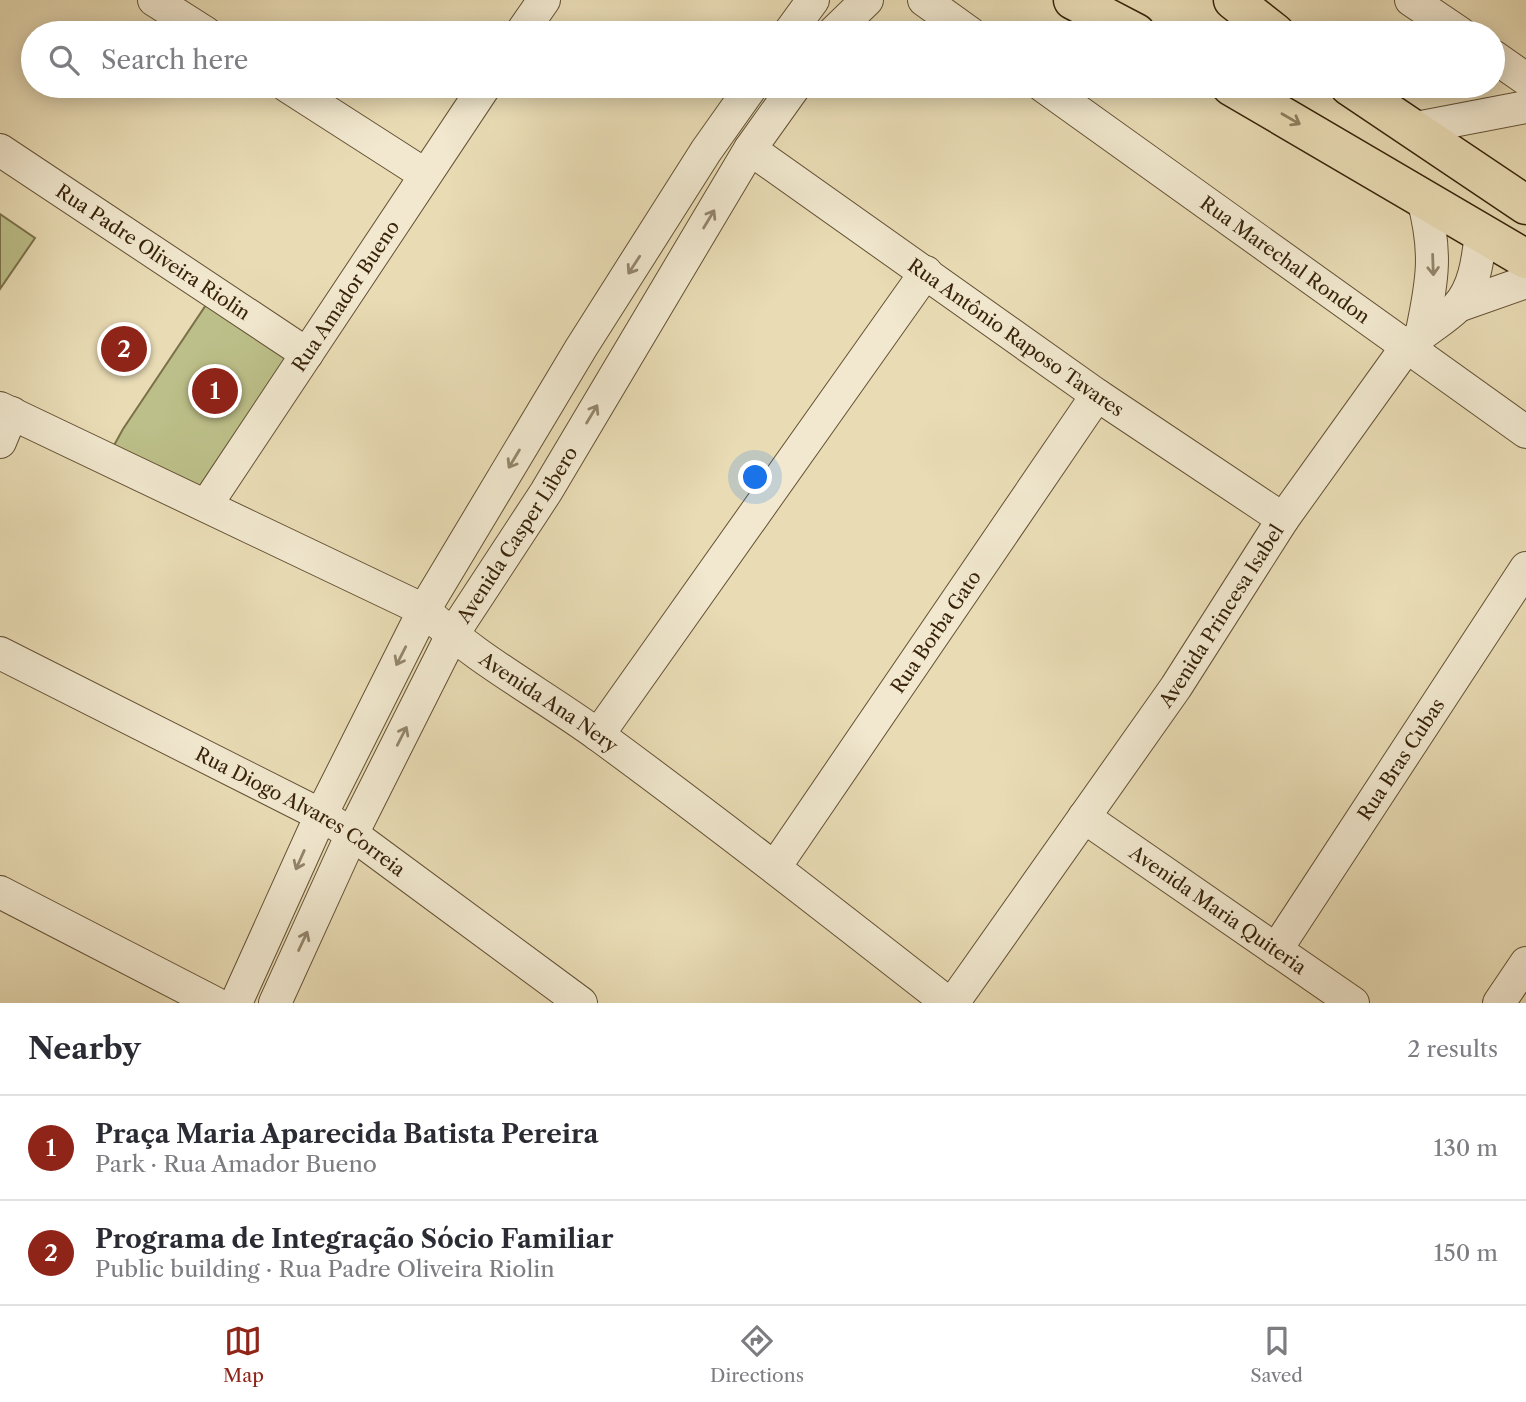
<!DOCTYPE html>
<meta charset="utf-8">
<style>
body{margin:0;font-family:"Libre Caslon Text",serif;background:#f7f7f7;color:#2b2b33}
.you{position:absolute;left:756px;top:478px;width:24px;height:24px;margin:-18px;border:5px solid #fff;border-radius:50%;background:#1a73e8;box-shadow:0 0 0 10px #1a73e833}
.badge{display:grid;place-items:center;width:46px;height:46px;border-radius:50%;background:#8f2418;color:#fff;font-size:23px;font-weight:700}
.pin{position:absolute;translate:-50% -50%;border:4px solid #fff;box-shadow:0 2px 7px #0006}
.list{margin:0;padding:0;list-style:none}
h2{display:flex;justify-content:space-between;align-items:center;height:91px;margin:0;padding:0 28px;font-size:30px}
h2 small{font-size:23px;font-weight:400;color:#7c7c81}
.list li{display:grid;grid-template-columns:46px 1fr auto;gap:21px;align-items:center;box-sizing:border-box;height:105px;padding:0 28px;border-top:2px solid #e1e1e2}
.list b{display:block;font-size:26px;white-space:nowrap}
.list p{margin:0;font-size:23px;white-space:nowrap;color:#7c7c81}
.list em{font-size:23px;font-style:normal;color:#7c7c81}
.icon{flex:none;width:38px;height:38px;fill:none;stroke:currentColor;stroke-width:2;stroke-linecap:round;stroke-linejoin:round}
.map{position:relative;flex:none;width:1526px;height:1003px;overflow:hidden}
.search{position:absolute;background:#fff;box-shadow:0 4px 18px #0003;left:21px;right:21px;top:21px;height:77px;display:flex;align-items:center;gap:18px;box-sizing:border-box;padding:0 24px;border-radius:38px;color:#7c7c81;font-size:26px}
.sheet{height:301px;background:#fff}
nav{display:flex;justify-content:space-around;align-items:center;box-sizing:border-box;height:98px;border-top:2px solid #e1e1e2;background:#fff;font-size:19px;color:#7c7c81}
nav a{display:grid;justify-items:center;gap:4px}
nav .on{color:#8f2418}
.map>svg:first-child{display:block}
</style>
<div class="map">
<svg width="1526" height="1003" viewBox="0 0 1526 1003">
<rect width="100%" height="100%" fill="#e9dcb5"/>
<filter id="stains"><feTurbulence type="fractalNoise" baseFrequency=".00286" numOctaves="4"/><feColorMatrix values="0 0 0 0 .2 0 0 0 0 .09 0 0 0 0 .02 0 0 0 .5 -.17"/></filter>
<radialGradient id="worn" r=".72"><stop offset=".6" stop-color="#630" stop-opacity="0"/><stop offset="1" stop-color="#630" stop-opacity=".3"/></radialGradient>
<g fill="#bcbf89" stroke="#7a7149" stroke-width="2">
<path d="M0 214 35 238 0 289Z"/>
<path d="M214 293 307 354 207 504 107 458 123 429Z"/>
</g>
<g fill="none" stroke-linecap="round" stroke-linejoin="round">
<defs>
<g id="minor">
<path d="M154 0 206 33"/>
<path d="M924 0 970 33"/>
<path d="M1411 0 1460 33"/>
<path d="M521 33 544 0"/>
<path d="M789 33 813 0"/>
<path d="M833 33 867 0"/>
<path d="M1493 56 1526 79"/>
<path d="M287 86 424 174"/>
<path id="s1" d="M1043 86 1526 432"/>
<path d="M1411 129 1526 107"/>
<path id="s2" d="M750 149 1097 395 1283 519"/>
<path id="s3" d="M0 150 307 354"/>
<path d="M1458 306 1526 282"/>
<path d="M1422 331C1433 279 1437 251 1423 199"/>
<path id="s4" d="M0 408 424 610C477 660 542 694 601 737 718 823 833 913 948 1003"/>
<path d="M0 442 12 413"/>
<path id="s5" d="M207 504 485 86"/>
<path id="s6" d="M0 653 321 815 352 834 581 1003"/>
<path d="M598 735 926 272"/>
<path id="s7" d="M1084 817 1353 1003"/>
<path id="s8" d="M775 867 1097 395"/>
<path d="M0 892 215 1003"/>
<path id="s9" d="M1276 950 1526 568"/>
<path d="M236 1003 321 815 424 610 581 348 706 151 752 86"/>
<path id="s10" d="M275 1003 352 834 451 637 546 492 750 149 795 86"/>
<path id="s11" d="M953 1003 1176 687 1283 519 1405 349C1421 332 1442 322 1457 307 1475 288 1478 258 1481 234"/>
<path d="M1499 1003 1526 963"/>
</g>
<g id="major">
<path d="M1073 0 1136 33"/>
<path d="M1233 0 1275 33"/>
<path d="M1231 86 1526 259"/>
<path d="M1349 86 1526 205"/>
</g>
</defs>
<use href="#minor" stroke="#645134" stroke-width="34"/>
<use href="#major" stroke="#382309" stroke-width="41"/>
<use href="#minor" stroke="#f1e8cf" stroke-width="32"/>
<use href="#major" stroke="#e9dcb5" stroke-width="38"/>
</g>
<defs><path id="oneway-shaft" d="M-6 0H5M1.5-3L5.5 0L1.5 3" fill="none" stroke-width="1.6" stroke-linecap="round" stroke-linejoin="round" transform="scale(1.75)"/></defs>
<use stroke="#90805f" href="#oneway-shaft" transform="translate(1291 119) rotate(30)"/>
<g stroke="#94866c">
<use href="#oneway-shaft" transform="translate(709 219) rotate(-59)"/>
<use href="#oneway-shaft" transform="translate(634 265) rotate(123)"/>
<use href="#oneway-shaft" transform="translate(1433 265) rotate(88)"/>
<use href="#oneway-shaft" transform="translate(592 414) rotate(-59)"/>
<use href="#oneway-shaft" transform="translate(514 459) rotate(121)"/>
<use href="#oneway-shaft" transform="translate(401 656) rotate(117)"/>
<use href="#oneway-shaft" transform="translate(402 736) rotate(-63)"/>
<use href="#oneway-shaft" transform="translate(300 860) rotate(114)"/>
<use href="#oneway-shaft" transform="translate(303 941) rotate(-65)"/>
</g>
<g text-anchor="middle" stroke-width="7" stroke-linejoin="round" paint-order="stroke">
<g font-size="19" fill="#382309" stroke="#f1e8cf">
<text dy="7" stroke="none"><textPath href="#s3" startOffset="184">Rua Padre Oliveira Riolin</textPath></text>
<text dy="7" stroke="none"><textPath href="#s1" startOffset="298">Rua Marechal Rondon</textPath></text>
<text dy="7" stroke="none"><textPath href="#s5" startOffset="250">Rua Amador Bueno</textPath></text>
<text dy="7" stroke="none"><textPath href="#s2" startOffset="326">Rua Antônio Raposo Tavares</textPath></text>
<text dy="7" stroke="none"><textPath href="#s10" startOffset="528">Avenida Casper Libero</textPath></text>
<text dy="7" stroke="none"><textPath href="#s11" startOffset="471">Avenida Princesa Isabel</textPath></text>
<text dy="7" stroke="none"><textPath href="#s8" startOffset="285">Rua Borba Gato</textPath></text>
<text dy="7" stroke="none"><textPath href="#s4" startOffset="625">Avenida Ana Nery</textPath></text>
<text dy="7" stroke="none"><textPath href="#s9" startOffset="228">Rua Bras Cubas</textPath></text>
<text dy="7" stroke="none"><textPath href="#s6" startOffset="340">Rua Diogo Alvares Correia</textPath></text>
<text dy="7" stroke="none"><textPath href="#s7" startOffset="163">Avenida Maria Quiteria</textPath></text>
</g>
</g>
<rect width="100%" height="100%" filter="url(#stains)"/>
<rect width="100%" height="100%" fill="url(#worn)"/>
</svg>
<div class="you"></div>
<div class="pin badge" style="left:215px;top:391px">1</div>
<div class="pin badge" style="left:124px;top:349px">2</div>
<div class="search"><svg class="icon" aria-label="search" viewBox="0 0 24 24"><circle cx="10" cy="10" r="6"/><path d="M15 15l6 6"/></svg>Search here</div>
</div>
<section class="sheet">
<h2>Nearby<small>2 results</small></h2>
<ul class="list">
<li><span class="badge">1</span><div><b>Praça Maria Aparecida Batista Pereira</b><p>Park · Rua Amador Bueno</p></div><em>130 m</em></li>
<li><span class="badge">2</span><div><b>Programa de Integração Sócio Familiar</b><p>Public building · Rua Padre Oliveira Riolin</p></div><em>150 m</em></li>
</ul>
</section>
<nav>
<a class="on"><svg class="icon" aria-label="map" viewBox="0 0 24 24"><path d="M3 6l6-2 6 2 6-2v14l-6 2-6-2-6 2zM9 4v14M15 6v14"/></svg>Map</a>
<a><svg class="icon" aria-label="directions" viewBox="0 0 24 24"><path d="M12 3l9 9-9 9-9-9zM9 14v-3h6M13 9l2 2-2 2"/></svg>Directions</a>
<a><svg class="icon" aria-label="saved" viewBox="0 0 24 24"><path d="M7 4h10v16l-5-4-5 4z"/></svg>Saved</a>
</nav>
